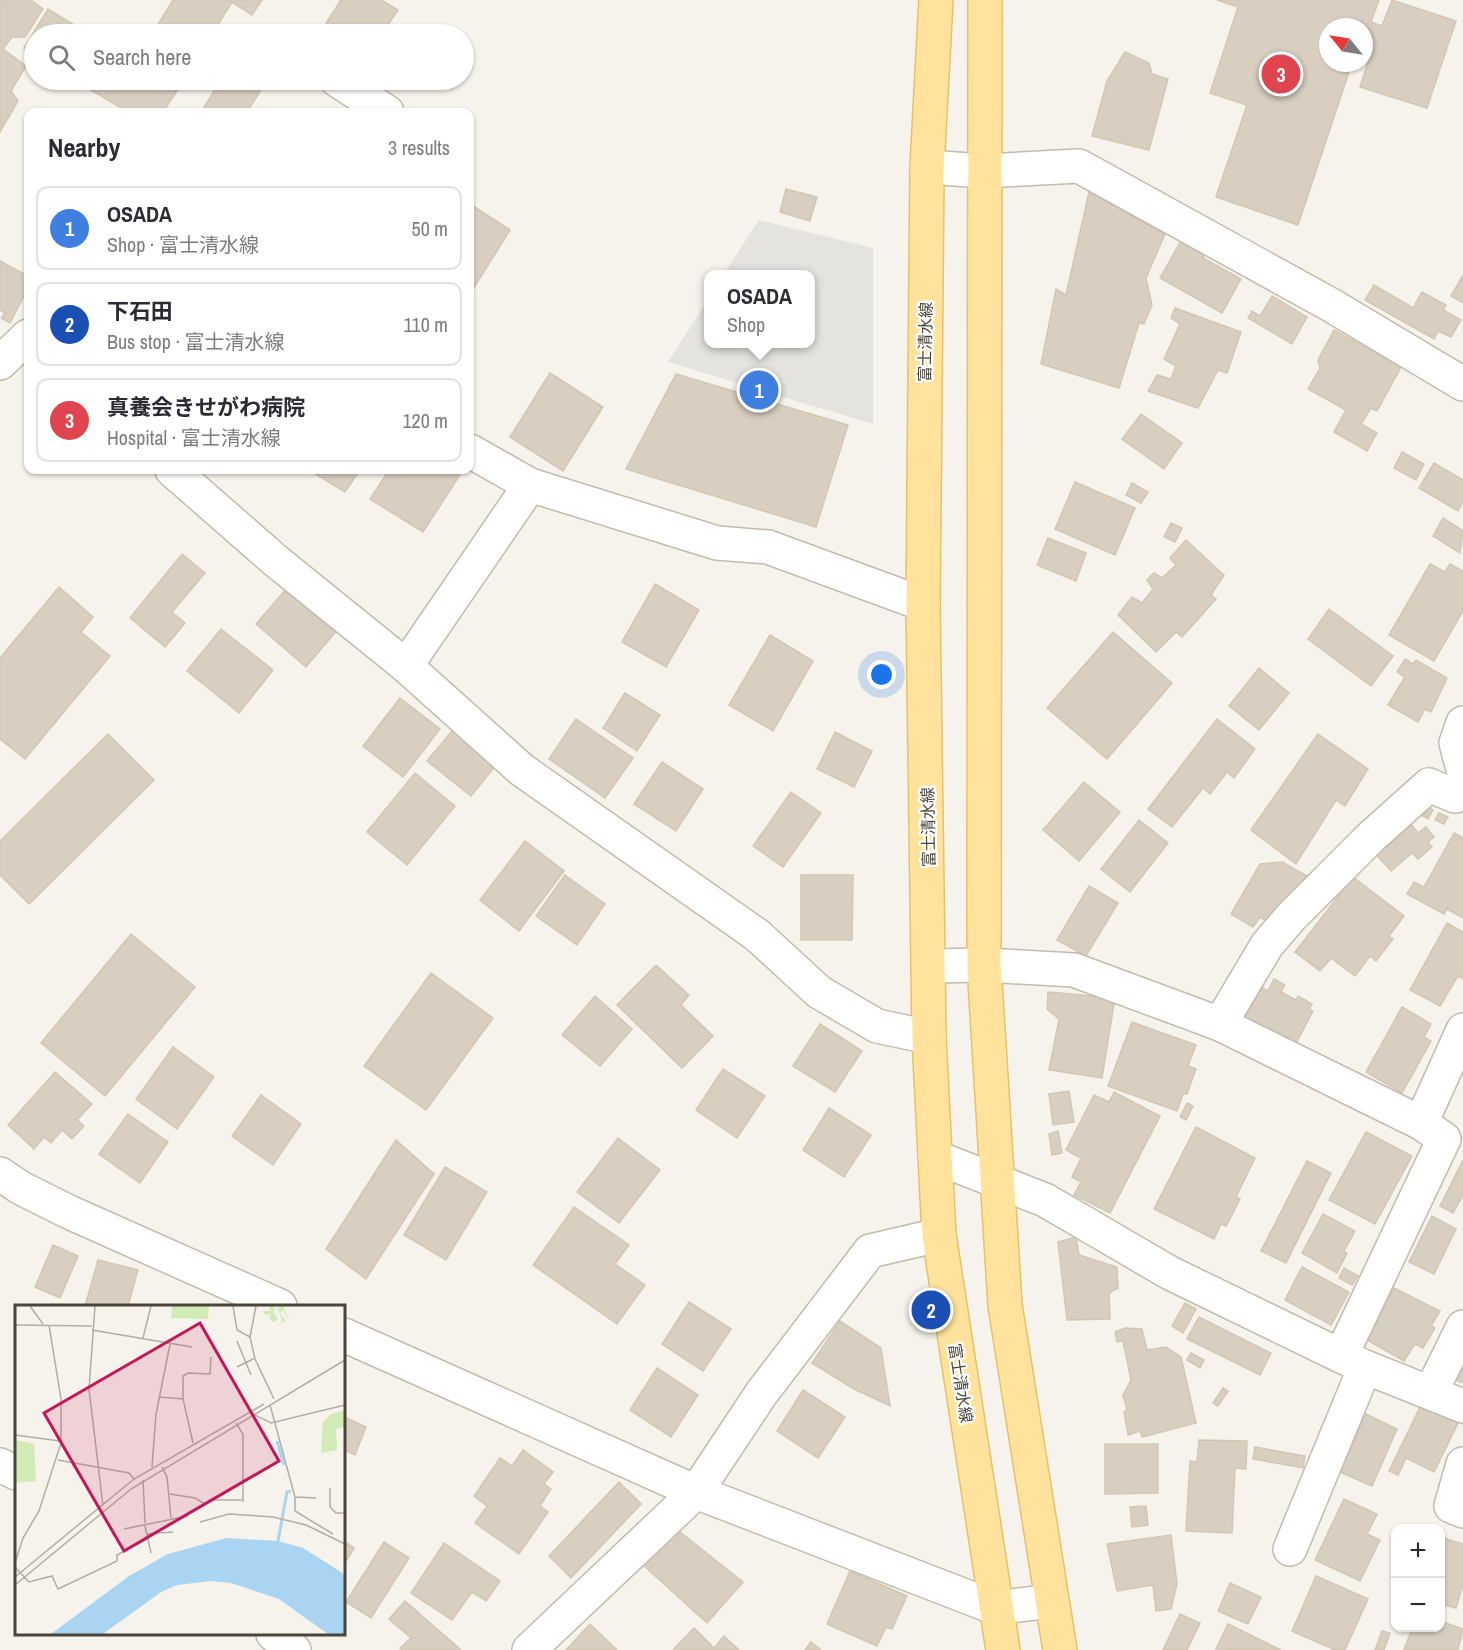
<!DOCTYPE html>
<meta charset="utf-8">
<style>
body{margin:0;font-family:"Archivo Narrow","Noto Sans JP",sans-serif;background:#f7f7f7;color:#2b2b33}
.controls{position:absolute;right:18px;bottom:18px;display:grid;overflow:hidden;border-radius:12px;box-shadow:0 2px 4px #0004}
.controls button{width:54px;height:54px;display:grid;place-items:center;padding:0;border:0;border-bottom:2px solid #e1e1e2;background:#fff;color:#2b2b33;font:30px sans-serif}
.compass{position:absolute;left:1319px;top:18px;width:54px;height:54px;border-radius:50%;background:#fff;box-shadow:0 2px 4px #0004;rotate:300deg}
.you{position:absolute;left:882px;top:675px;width:21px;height:21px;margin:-15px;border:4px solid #fff;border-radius:50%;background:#1a73e8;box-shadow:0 0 0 9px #1a73e833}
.badge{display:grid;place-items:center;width:39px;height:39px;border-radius:50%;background:#d93025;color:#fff;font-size:20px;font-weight:700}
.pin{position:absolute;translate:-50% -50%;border:3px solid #fff;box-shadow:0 2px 6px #0006}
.popup{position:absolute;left:704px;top:270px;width:111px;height:78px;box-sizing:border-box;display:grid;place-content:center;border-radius:12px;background:#fff;filter:drop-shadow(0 2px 4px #0005);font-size:20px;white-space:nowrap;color:#7c7c81}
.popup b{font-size:22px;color:#2b2b33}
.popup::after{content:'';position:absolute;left:50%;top:100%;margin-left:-12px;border:12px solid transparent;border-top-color:#fff}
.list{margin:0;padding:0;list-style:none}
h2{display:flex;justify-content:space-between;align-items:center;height:78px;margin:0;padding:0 24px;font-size:26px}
h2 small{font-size:20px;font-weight:400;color:#7c7c81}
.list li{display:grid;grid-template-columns:39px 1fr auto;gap:18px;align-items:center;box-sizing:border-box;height:84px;margin:0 12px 12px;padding:0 12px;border:2px solid #e1e1e2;border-radius:12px}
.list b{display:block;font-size:22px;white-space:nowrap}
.list p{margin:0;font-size:20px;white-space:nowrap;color:#7c7c81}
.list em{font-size:20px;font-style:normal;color:#7c7c81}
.icon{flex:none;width:33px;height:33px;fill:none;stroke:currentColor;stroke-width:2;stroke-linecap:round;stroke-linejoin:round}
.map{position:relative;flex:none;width:1463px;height:1650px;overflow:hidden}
.search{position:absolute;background:#fff;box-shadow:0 2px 4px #0004;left:24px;top:24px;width:450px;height:66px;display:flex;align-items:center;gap:15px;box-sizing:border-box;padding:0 21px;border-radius:33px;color:#7c7c81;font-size:22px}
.panel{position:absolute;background:#fff;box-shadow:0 2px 4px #0004;left:24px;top:108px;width:450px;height:366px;border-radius:12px}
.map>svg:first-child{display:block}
</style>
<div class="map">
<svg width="1463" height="1650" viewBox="0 0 1463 1650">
<rect width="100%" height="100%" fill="#f6f3ec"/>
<path fill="#e5e3e0" d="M759 220 873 248V424L668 362 708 300V344H810V274H724Z"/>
<g fill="#d8cfc1" stroke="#d3c7b4" stroke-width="1.5">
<path d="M0 0H31L43 9 25 37H12L3 49 26 66 11 91 18 101 0 132Z"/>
<path d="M173 0H262L252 15 232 2 212 34H152Z"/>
<path d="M341 0H381L398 10 382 34H319Z"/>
<path d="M1217 0H1379L1371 22 1382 26 1392 0 1456 21 1427 108 1360 87 1371 53 1364 51V27H1328V63H1352L1298 225 1216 197 1247 105 1210 93 1238 7Z"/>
<path d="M48 9 89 34H34V55L24 48Z"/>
<path d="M1125 52 1149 63 1152 74 1168 79 1149 150 1092 136 1107 81Z"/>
<path d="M74 80H184L163 112H128Z"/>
<path d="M221 80H267L247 112H213L204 107Z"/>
<path d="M786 189 817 197 810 221 780 212Z"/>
<path d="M1089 192 1165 234 1146 278 1152 305 1144 324 1139 323 1119 388 1041 364 1056 289 1066 295Z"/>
<path d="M470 204 510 230 470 294Z"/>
<path d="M1182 239 1206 253 1203 258 1241 279 1222 313 1160 278Z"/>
<path d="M0 261 28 276V288L10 323 1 318 5 313 0 310Z"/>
<path d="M1463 275V303L1451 296Z"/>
<path d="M1374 285 1413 308 1422 292 1446 305 1443 310 1461 320 1451 337 1438 331 1434 339 1365 300Z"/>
<path d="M1272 296 1307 317 1292 344 1248 318 1252 311 1260 316Z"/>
<path d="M1175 308 1241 332 1227 373 1218 370 1198 408 1148 391 1157 375 1171 379 1176 366 1164 359 1180 324 1171 318Z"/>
<path d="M1334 330 1401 367 1377 411 1371 408 1361 424 1377 433 1367 451 1334 432 1346 410 1308 389 1320 368 1318 360Z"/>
<path d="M550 373 603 407 563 471 510 437Z"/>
<path d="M676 374 848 425 816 527 626 469Z"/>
<path d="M1141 414 1182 443 1164 469 1122 439Z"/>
<path d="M1402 452 1424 464 1416 480 1394 468Z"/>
<path d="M1434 463 1463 480V502L1458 511 1419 488Z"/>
<path d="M309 470H360L345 492Z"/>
<path d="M389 470H463L423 532 370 499Z"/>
<path d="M1075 482 1135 508 1115 555 1055 529Z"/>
<path d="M1132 483 1148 492 1141 503 1126 495Z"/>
<path d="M1443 518 1463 531 1460 553 1433 536Z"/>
<path d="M1171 523 1182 528 1175 542 1164 537Z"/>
<path d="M1048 538 1086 553 1076 581 1037 565Z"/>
<path d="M1186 540 1224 575 1211 595 1216 599 1182 637 1176 632 1156 652 1118 615 1132 597 1142 603 1153 589 1147 580 1154 573 1162 578 1176 565 1170 558Z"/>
<path d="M182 554 205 573 172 612 185 623 165 647 130 618Z"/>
<path d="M1430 564 1445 572 1450 564 1463 571V611L1434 661 1389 635Z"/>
<path d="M655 584 699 610 666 667 622 642Z"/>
<path d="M59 587 93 617 81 632 110 656 25 759 0 739V658Z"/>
<path d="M287 588 337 630 306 667 256 624Z"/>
<path d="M1329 609 1393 656 1371 686 1308 639Z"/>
<path d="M221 629 273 670 239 713 187 671Z"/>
<path d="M1113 632 1172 683 1107 759 1047 708Z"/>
<path d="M770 635 813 661 773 731 729 705Z"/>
<path d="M1405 659 1413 664 1416 660 1447 678 1431 712 1425 709 1418 722 1388 705 1405 677 1397 672Z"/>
<path d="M1259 668 1289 693 1259 730 1229 706Z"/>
<path d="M625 693 660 715 637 751 603 728Z"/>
<path d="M400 698 440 729 403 777 363 746Z"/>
<path d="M576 719 633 758 605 798 549 759Z"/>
<path d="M1217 719 1255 749 1234 778 1227 772 1210 794 1203 788 1172 827 1148 809Z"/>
<path d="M453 730 496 765 471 796 427 761Z"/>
<path d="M835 732 872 751 854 787 817 769Z"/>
<path d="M108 734 154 780 29 904 0 875V841Z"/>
<path d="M1318 734 1368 769 1345 806 1336 800 1296 864 1251 830Z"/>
<path d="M662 762 703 789 676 831 634 804Z"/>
<path d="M415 773 455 806 407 865 367 832Z"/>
<path d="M1084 782 1120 812 1079 861 1043 830Z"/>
<path d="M791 792 821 813 783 867 753 846Z"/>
<path d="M1426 806 1433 810 1428 819 1421 815Z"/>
<path d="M1439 813 1448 817 1444 824 1435 820Z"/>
<path d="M1405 817 1418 833 1426 827 1434 837 1428 842 1432 847 1418 859 1412 853 1391 871 1373 851Z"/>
<path d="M1139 820 1168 843 1130 892 1101 869Z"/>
<path d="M1454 833 1463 838V918L1447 909 1444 914 1407 894 1414 882 1424 887Z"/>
<path d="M525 841 564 871 519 931 480 900Z"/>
<path d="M1282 862 1307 876 1294 895 1267 921 1260 917 1253 927 1231 914 1260 864Z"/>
<path d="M565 875 605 904 577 945 536 916Z"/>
<path d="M801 875H853L852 940H801Z"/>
<path d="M1353 877 1404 916 1389 936 1393 939 1376 961 1370 956 1355 976 1331 958 1320 971 1295 952Z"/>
<path d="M1089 886 1118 903 1086 956 1057 940Z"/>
<path d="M1447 923 1463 932V979L1458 976 1440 1006 1410 990Z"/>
<path d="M131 934 195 987 105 1096 41 1043Z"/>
<path d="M656 965 689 995 681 1005 713 1036 682 1068 617 1005Z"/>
<path d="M431 973 493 1018 426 1110 364 1066Z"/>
<path d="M1274 979 1285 985 1281 992 1296 1000 1298 996 1312 1004 1309 1009 1313 1011 1294 1047 1244 1019 1262 987 1268 991Z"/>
<path d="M1048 992 1115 998 1102 1078 1049 1070 1059 1019 1047 1009Z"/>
<path d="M595 996 632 1029 600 1066 562 1035Z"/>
<path d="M1402 1007 1431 1024 1424 1037 1431 1041 1402 1093 1366 1072Z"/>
<path d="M1132 1022 1196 1045 1188 1066 1196 1069 1187 1094H1183L1177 1111 1108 1086Z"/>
<path d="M820 1024 862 1051 835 1092 793 1066Z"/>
<path d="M173 1047 214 1077 177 1129 136 1099Z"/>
<path d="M723 1069 765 1096 737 1138 696 1110Z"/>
<path d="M55 1072 92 1104 77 1120 84 1126 72 1139 62 1130 51 1143 44 1137 34 1149 8 1125Z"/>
<path d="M1069 1091 1074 1122 1053 1125 1049 1094Z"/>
<path d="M1114 1092 1160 1116 1110 1213 1074 1195 1081 1182 1072 1177 1081 1158 1066 1150 1094 1095 1109 1102Z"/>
<path d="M261 1095 301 1124 273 1165 232 1136Z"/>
<path d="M1187 1103 1193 1106 1186 1120 1180 1117Z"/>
<path d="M829 1108 871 1135 844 1177 803 1150Z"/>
<path d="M128 1114 168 1142 140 1183 99 1154Z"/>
<path d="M1196 1127 1255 1158 1236 1197 1240 1199 1226 1226 1221 1224 1214 1239 1154 1209Z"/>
<path d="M1058 1131 1062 1153 1052 1155 1049 1134Z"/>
<path d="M1366 1132 1412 1156 1375 1224 1329 1200Z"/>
<path d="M618 1138 660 1170 619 1223 577 1192Z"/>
<path d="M396 1140 434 1174 366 1279 326 1249Z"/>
<path d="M1463 1160V1195L1453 1213 1440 1206Z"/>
<path d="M1307 1161 1331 1173 1286 1263 1261 1251Z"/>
<path d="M445 1167 487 1192 446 1260 404 1235Z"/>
<path d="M574 1207 629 1245 615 1264 645 1285 617 1324 533 1265Z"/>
<path d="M1323 1214 1355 1231 1344 1251 1347 1253 1337 1273 1302 1253Z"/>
<path d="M1432 1216 1456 1229 1434 1274 1409 1262Z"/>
<path d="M1076 1237 1079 1255 1117 1267 1118 1288 1109 1293 1110 1319 1067 1320 1058 1242Z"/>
<path d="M53 1245 78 1256 60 1298 35 1287Z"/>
<path d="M98 1260 138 1270 128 1306H85Z"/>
<path d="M1302 1267 1349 1292 1331 1325 1285 1300Z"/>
<path d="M1344 1268 1358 1276 1352 1285 1339 1278Z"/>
<path d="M1394 1288 1440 1311 1431 1326 1435 1328 1423 1348 1415 1344 1404 1361 1367 1340Z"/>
<path d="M689 1302 731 1329 703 1371 662 1344Z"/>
<path d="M1185 1303 1196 1309 1183 1333 1172 1326Z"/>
<path d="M1199 1317 1271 1353 1260 1375 1187 1339Z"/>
<path d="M840 1321 881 1348 890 1406 854 1389 812 1363Z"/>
<path d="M1125 1328 1142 1329 1147 1350 1166 1347 1181 1357 1196 1423 1142 1437 1140 1431 1128 1435 1124 1412 1127 1409 1123 1395 1131 1380 1123 1341 1117 1342 1115 1332Z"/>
<path d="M1191 1353 1204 1360 1200 1368 1187 1360Z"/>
<path d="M657 1368 698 1395 671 1437 630 1410Z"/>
<path d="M1461 1369 1463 1370V1383L1456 1380Z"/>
<path d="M1223 1388 1228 1391 1218 1406 1213 1403Z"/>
<path d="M803 1390 845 1417 818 1458 777 1431Z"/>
<path d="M1422 1403 1459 1421 1434 1472 1406 1458 1398 1475 1389 1471Z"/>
<path d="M1366 1414 1397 1429 1372 1486 1340 1472Z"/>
<path d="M344 1417 366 1427 355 1455 344 1450Z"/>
<path d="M1199 1440 1247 1441 1246 1469 1235 1468 1232 1533 1186 1531 1190 1461 1197 1462Z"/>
<path d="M1105 1444H1158V1493L1105 1494Z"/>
<path d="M1255 1447 1305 1456 1303 1468 1253 1459Z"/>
<path d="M523 1450 553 1472 544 1484 551 1489 540 1506 548 1512 519 1554 475 1523 487 1506 474 1496 500 1458 512 1466Z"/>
<path d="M619 1482 641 1504 571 1578 549 1556Z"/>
<path d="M1344 1499 1377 1514 1367 1534 1380 1540 1360 1581 1315 1560Z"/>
<path d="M1146 1506 1148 1525 1132 1527 1130 1507Z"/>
<path d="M675 1528 743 1582 707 1623 642 1564Z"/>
<path d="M1171 1535 1177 1584 1171 1609 1156 1611 1153 1585 1117 1591 1107 1544Z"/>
<path d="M1440 1537 1463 1544V1585L1456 1608 1440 1604Z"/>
<path d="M344 1541 354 1548 344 1565Z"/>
<path d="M384 1542 409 1558 371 1618 346 1602Z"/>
<path d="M444 1543 500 1581 486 1601 472 1592 452 1620 411 1593Z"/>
<path d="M850 1571 907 1596 892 1629 886 1627 877 1646 827 1624Z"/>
<path d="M1316 1576 1368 1599 1345 1650H1335L1292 1631Z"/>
<path d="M1230 1583 1261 1597 1248 1624 1218 1611Z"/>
<path d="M405 1601 461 1650H402L400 1648 411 1638 389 1619Z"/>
<path d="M1180 1614 1200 1623 1187 1650H1163Z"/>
<path d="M1440 1621 1463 1629 1458 1650H1404L1412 1628H1440Z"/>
<path d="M590 1624 617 1650H566Z"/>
<path d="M1228 1624 1281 1650 1216 1649Z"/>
<path d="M694 1628 714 1648 724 1636 739 1650H673Z"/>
<path d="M1382 1631 1390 1633 1384 1650H1375Z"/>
<path d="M811 1642 821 1650H805Z"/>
</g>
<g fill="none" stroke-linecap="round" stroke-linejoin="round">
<defs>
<g id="minor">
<path d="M337 80 387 112"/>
<path d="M927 167 984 171 1079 166 1331 305 1463 384"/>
<path d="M0 363 28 336"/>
<path d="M470 451 530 485 717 543 768 547 923 604"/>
<path d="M172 470 276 561 406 666 522 770 757 935 819 992 877 1026 929 1037"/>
<path d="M406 666 530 485"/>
<path d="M1463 723 1456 743 1463 769"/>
<path d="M930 966 984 965 1074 970 1220 1024 1421 1123"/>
<path d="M1220 1024 1267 945 1291 917 1370 838 1429 785 1455 796 1463 791"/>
<path d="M935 1157 1045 1200 1170 1273 1341 1356"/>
<path d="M0 1174 21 1188 69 1212 280 1306"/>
<path d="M344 1335 696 1492 996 1608 1051 1601"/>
<path d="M1365 1367 1463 1406"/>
<path d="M1431 1392 1463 1327"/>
<path d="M1463 1464 1451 1506 1463 1511"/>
<path d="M0 1465 16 1473"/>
<path d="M1290 1549 1365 1367 1341 1356 1444 1139 1421 1123 1463 1030"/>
<path d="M273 1634 294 1650"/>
<path d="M529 1650 696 1492 761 1394 870 1251 939 1235"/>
</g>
<g id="major">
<path d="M936 0 927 167 923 604 929 1037 939 1235 1003 1650"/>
<path d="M985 0 984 965 1005 1305 1060 1650"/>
</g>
</defs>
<use href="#minor" stroke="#c2bbae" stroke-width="36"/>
<use href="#major" stroke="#e6c16a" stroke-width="36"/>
<use href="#minor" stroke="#fff" stroke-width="33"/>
<use href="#major" stroke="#ffe39c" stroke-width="33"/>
</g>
<g text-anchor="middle" stroke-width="4.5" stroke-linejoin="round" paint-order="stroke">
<g font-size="16" fill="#4b4439" stroke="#fff">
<text transform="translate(925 342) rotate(-89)" y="6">富士清水線</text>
<text transform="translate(928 827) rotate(-91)" y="6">富士清水線</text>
<text transform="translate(961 1383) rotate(81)" y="6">富士清水線</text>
</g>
</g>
<g transform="translate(15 1305)">
<rect width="330" height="330" fill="#f6f3ec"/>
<path d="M157 1H194L193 14 156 13ZM255 1H259L258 5 268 1 275 18 268 5 265 8 271 16 264 18 267 15 263 3 258 7 263 14 258 17 254 13 256 9 250 10 248 6H254ZM330 105V122L321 124 322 145 306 148 308 117 316 109ZM0 135 19 139 21 176 0 178Z" fill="#d2eab5"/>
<path d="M211 233 263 236 288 243 329 269 330 329H313L264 294 216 278 196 276 162 280 146 287 88 329H36L114 271 153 249Z" fill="#a9d4f2"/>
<path fill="none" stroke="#a9d4f2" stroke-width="3" d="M262 136 269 160M263 236 272 187 276 186"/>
<path fill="none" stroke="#b2ada4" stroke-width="1.5" d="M15 1 28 19M80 1 74 84 88 201M218 1 222 25 235 32 240 54 259 94M0 20 77 21M77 25 177 42M235 32 241 1M128 33 136 1M222 36 236 70M222 62 240 53M144 92 168 94M255 100 280 192 301 193M236 108 256 118 330 100M221 118 228 129V197M0 130 45 136M178 138 168 94V71L173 68 195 69 196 52M43 155 114 168 119 174M137 162 141 109 155 39M147 162 152 172 156 213M128 175 130 218M315 183V202L321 208H330M155 189 180 193 190 199 195 195H227M280 192V206L318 229M185 217 214 209 258 212 291 220 330 239M130 221 136 248M109 224 173 211M131 229 158 227M0 258 8 233 24 206 46 138V94L34 20M0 262 14 277 37 271 43 284 102 256V250L132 234M0 272 119 174 249 99M0 280 116 184 330 55"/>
<path fill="#c2185b" fill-opacity="0.15" stroke="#c2185b" stroke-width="3" d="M185 18 264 156 109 246 29 108Z"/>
<rect width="330" height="330" fill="none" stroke="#4b4439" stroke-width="3"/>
</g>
</svg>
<div class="controls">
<button>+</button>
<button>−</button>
</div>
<svg class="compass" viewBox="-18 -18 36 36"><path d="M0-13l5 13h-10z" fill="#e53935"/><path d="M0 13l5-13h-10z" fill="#7c7c81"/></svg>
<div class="you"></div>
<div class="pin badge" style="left:759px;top:390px;background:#3f7fe0">1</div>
<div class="popup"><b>OSADA</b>Shop</div>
<div class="pin badge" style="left:931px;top:1310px;background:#1a4fb4">2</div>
<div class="pin badge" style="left:1281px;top:74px;background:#e0444e">3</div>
<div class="search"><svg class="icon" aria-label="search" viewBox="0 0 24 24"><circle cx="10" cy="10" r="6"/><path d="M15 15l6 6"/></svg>Search here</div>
<section class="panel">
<h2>Nearby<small>3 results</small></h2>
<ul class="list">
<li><span class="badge" style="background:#3f7fe0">1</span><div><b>OSADA</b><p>Shop · 富士清水線</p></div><em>50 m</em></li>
<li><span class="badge" style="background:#1a4fb4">2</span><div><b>下石田</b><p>Bus stop · 富士清水線</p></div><em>110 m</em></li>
<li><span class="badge" style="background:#e0444e">3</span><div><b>真養会きせがわ病院</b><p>Hospital · 富士清水線</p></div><em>120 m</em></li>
</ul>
</section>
</div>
